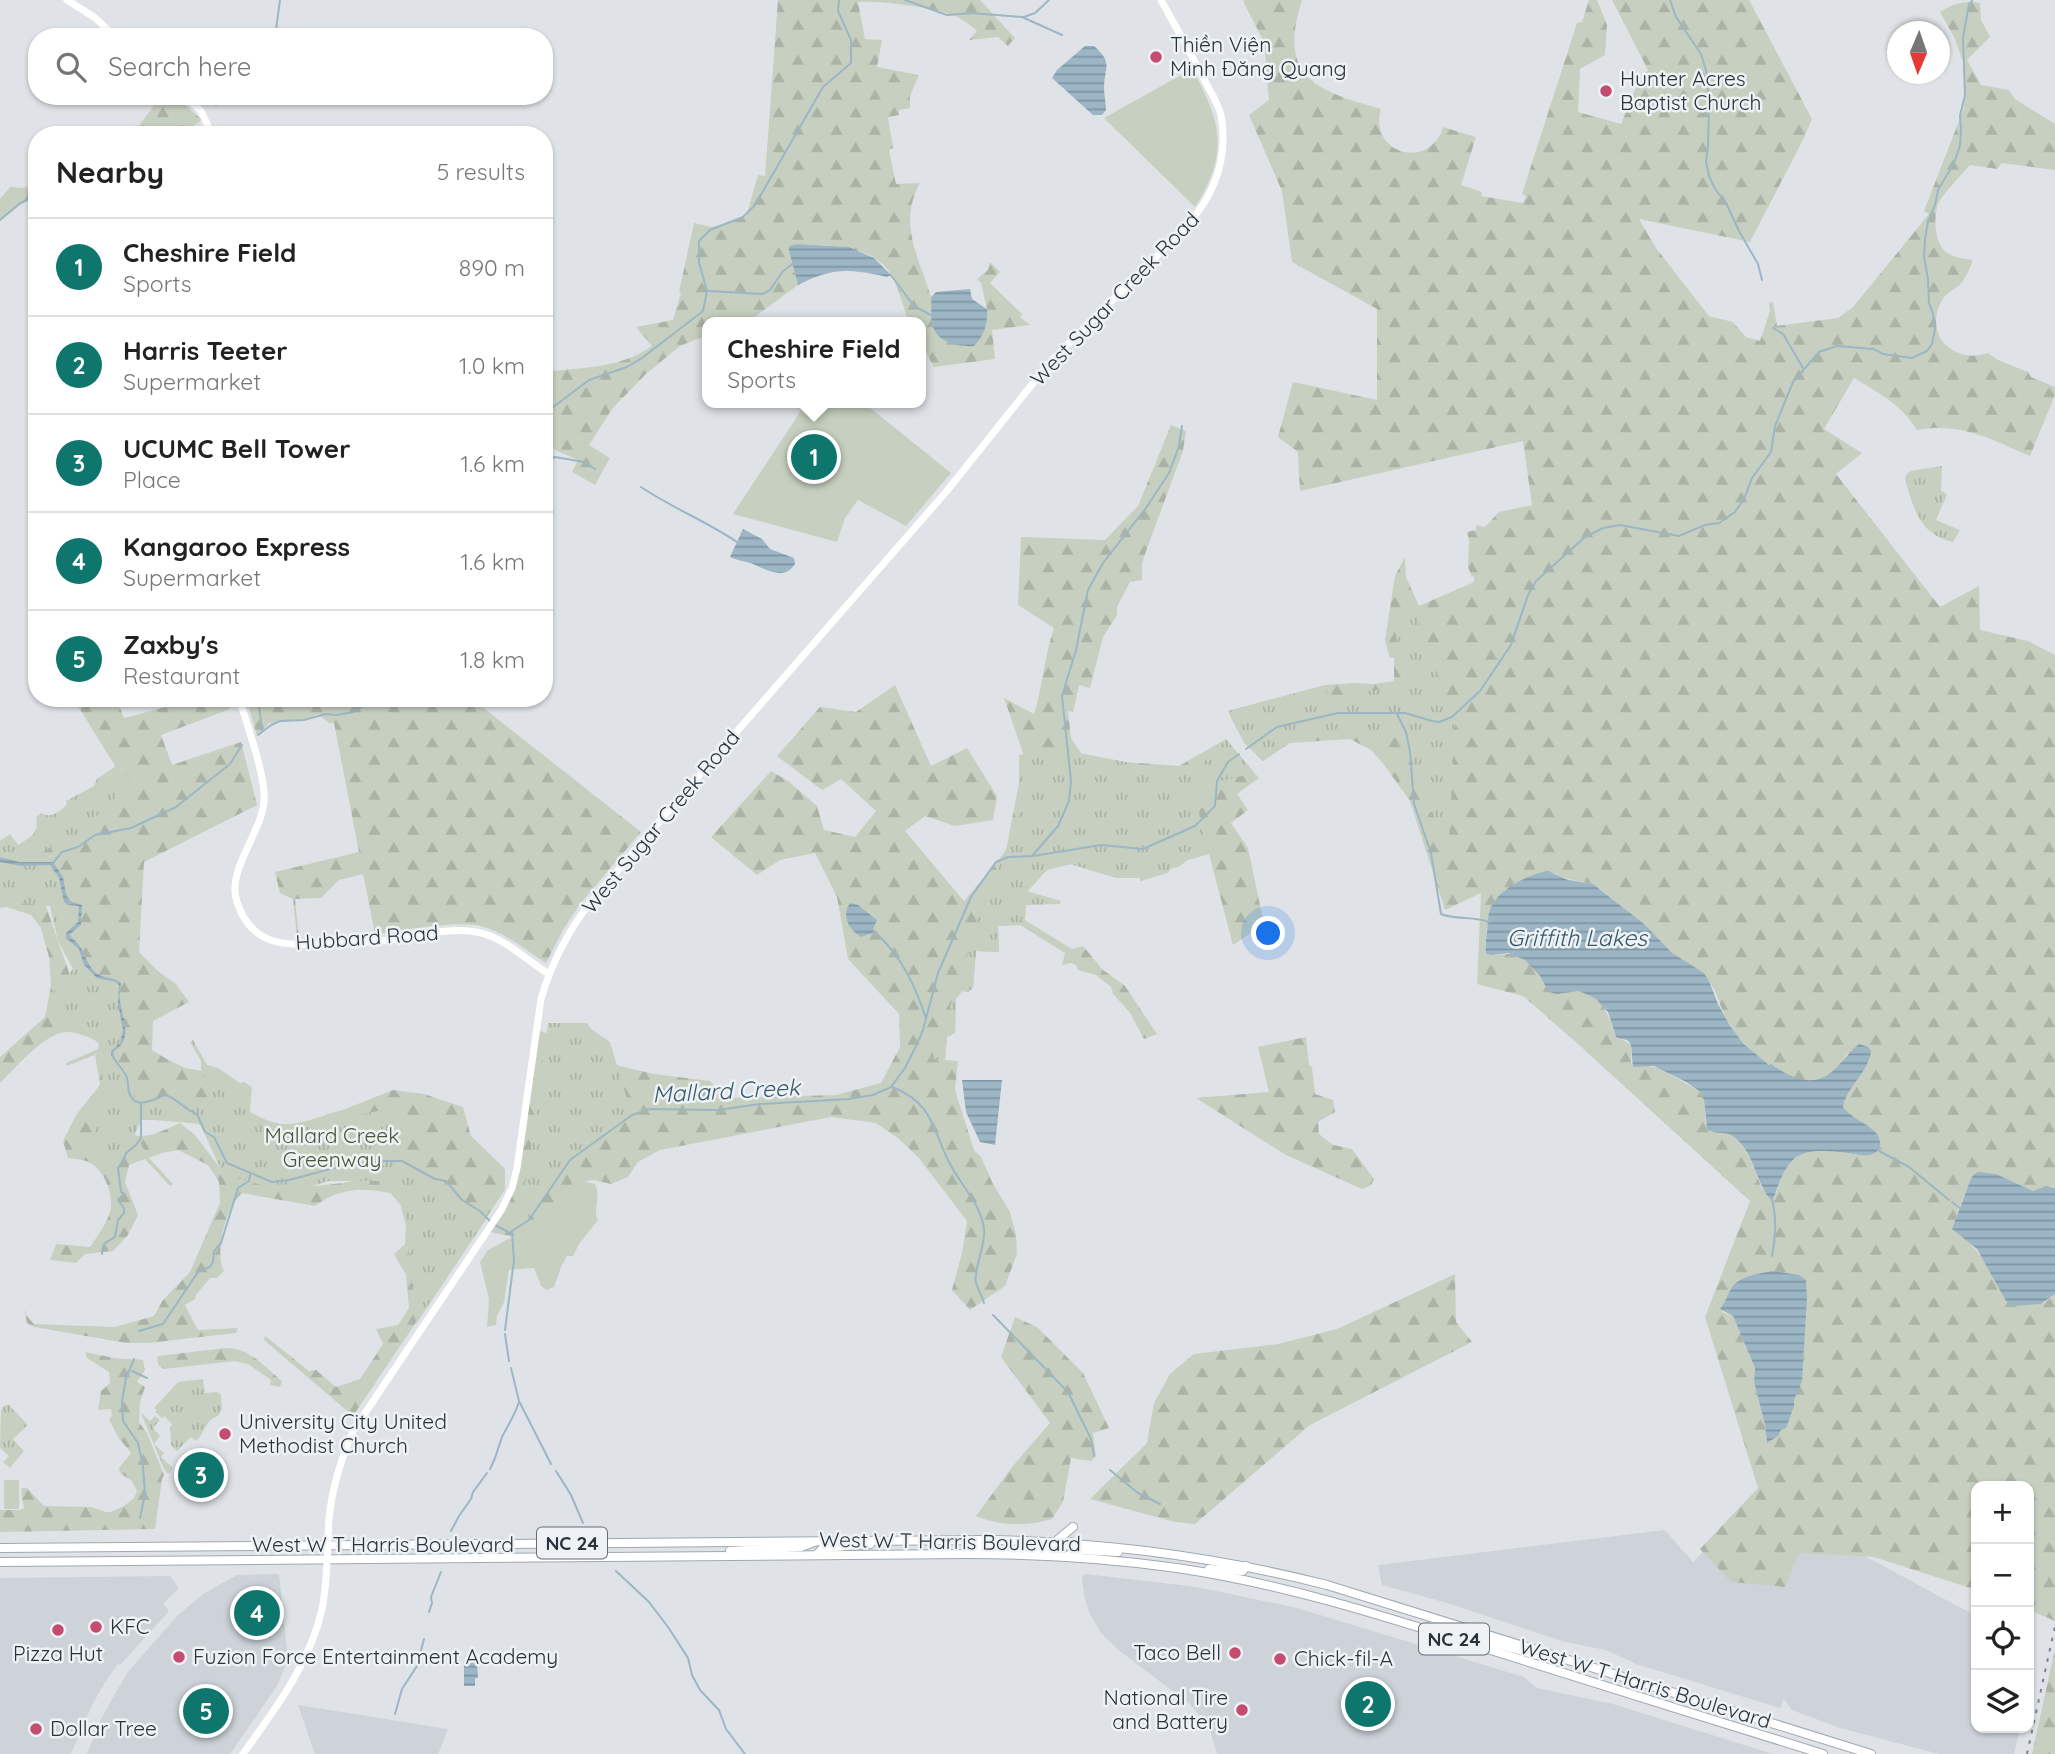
<!DOCTYPE html>
<meta charset="utf-8">
<style>
body{margin:0;font-family:Quicksand,sans-serif;background:#f6f6f6;color:#222}
.controls{position:absolute;right:21px;bottom:21px;display:grid;overflow:hidden;border-radius:14px;box-shadow:0 2px 5px #0004}
.controls button{width:63px;height:63px;display:grid;place-items:center;padding:0;border:0;border-bottom:2px solid #e0e0e0;background:#fff;color:#222;font:35px sans-serif}
.compass{position:absolute;left:1887px;top:21px;width:63px;height:63px;border-radius:50%;background:#fff;box-shadow:0 2px 5px #0004;rotate:182deg}
.you{position:absolute;left:1269px;top:934px;width:24px;height:24px;margin:-18px;border:5px solid #fff;border-radius:50%;background:#1a73e8;box-shadow:0 0 0 10px #1a73e833}
.badge{display:grid;place-items:center;width:46px;height:46px;border-radius:50%;background:#0f766e;color:#fff;font-size:23px;font-weight:700}
.pin{position:absolute;translate:-50% -50%;border:4px solid #fff;box-shadow:0 2px 7px #0006}
.popup{position:absolute;left:702px;top:317px;width:224px;height:91px;box-sizing:border-box;display:grid;place-content:center;border-radius:14px;background:#fff;filter:drop-shadow(0 2px 5px #0005);font-size:23px;white-space:nowrap;color:#767676}
.popup b{font-size:26px;color:#222}
.popup::after{content:'';position:absolute;left:50%;top:100%;margin-left:-14px;border:14px solid transparent;border-top-color:#fff}
.list{margin:0;padding:0;list-style:none}
h2{display:flex;justify-content:space-between;align-items:center;height:91px;margin:0;padding:0 28px;font-size:30px}
h2 small{font-size:23px;font-weight:400;color:#767676}
.list li{display:grid;grid-template-columns:46px 1fr auto;gap:21px;align-items:center;box-sizing:border-box;height:98px;padding:0 28px;border-top:2px solid #e0e0e0}
.list b{display:block;font-size:26px;white-space:nowrap}
.list p{margin:0;font-size:23px;white-space:nowrap;color:#767676}
.list em{font-size:23px;font-style:normal;color:#767676}
.icon{flex:none;width:38px;height:38px;fill:none;stroke:currentColor;stroke-width:2;stroke-linecap:round;stroke-linejoin:round}
.map{position:relative;flex:none;width:2055px;height:1754px;overflow:hidden}
.search{position:absolute;background:#fff;box-shadow:0 2px 5px #0004;left:28px;top:28px;width:525px;height:77px;display:flex;align-items:center;gap:18px;box-sizing:border-box;padding:0 24px;border-radius:28px;color:#767676;font-size:26px}
.panel{position:absolute;background:#fff;box-shadow:0 2px 5px #0004;left:28px;top:126px;width:525px;height:581px;border-radius:28px}
.map>svg:first-child{display:block}
</style>
<div class="map">
<svg width="2055" height="1754" viewBox="0 0 2055 1754">
<defs>
<pattern id="forest-firs" width="22" height="20" patternUnits="userSpaceOnUse" patternTransform="scale(1.75)"><rect width="22" height="20" fill="#c7d0c0"/><path d="M5 1l3.5 6h-7zM16 11l3.5 6h-7z" fill="#abb3a6"/></pattern>
<pattern id="park-tufts" width="24" height="20" patternUnits="userSpaceOnUse" patternTransform="scale(1.75)"><rect width="24" height="20" fill="#c7d0c0"/><path d="M3 7l-1-3M5 7V3M7 7l1-3M15 17l-1-3M17 17v-4M19 17l1-3" fill="none" stroke="#abb3a6"/></pattern>
<pattern id="water-rules" width="6" height="5" patternUnits="userSpaceOnUse" patternTransform="scale(1.75)"><rect width="6" height="5" fill="#9cb6c5"/><path d="M0 2.5h6" fill="none" stroke="#7f95a1"/></pattern>
</defs>
<rect width="100%" height="100%" fill="#dfe3e7"/>
<g fill="#cdd3d9">
<path d="M1757 1498 1976 1616V1728H2020L2014 1754H1939L1840 1728 1792 1710 1784 1699 1780 1708 1636 1664 1606 1650 1565 1642 1447 1603 1382 1585 1378 1565 1665 1530 1693 1562Z"/>
<path d="M279 1574 288 1660 277 1686 230 1754H87L101 1719 127 1673 177 1616 203 1594 237 1575Z"/>
<path d="M1086 1574 1197 1587 1297 1608 1524 1677 1537 1688 1613 1704 1773 1754H1217L1211 1734 1200 1716 1191 1705 1121 1652 1101 1633 1090 1614 1085 1600 1082 1579 1083 1575Z"/>
<path d="M170 1576 179 1588 163 1604 169 1611 120 1665 118 1664 104 1684 92 1705 71 1754H0V1578Z"/>
<path d="M298 1705 448 1729 438 1754H315Z"/>
</g>
<g fill="#c7d0c0">
<path d="M1192 69C1222 123 1229 153 1195 207L1104 118Z"/>
<path d="M806 403H864L951 473 906 526 858 500 845 518 837 542 733 514Z"/>
<path d="M573 1176 587 1182 595 1184C602 1198 592 1207 598 1220L579 1244 573 1256H567L561 1267 554 1287 547 1290 541 1286 534 1268 509 1270 504 1302 497 1316 496 1325 487 1327 489 1299 480 1262 488 1250 525 1230Z"/>
<rect x="4" y="1480" width="15" height="29"/>
</g>
<g fill="url(#forest-firs)" fill-rule="evenodd">
<path d="M778 0H980L1015 38 1008 46 998 37 969 40 977 31C969 24 961 18 950 14 931 7 877 0 858 2L865 39 882 40 877 67 919 75 910 96V108L899 110V115L888 117 893 148 889 150 896 184 920 183C898 223 918 255 930 294 933 304 932 317 933 327L987 309 981 283 977 279 988 270 990 262 1000 272 990 283 1022 314 1020 317 1030 325 992 330 995 359 934 367 921 343V322H909C903 307 899 289 892 276 873 243 829 246 797 244L790 246 789 251 798 285 756 316 741 322H707V335L680 346 646 374 612 409 589 445 610 458 595 485 572 472 578 460 544 445V372C582 367 620 369 652 346L636 327 673 320 681 293 679 292 694 223 712 227 746 217 758 175 765 176Z"/>
<path d="M1245 0H1302C1277 79 1316 90 1381 109 1368 154 1430 171 1443 127L1476 137 1461 185 1482 192 1481 196 1523 203 1526 196 1522 194 1577 23 1582 22 1589 0H1597L1607 25 1605 55 1580 69 1578 112 1621 124 1635 90 1648 70 1612 0H1749L1812 119 1803 140 1750 242 1639 219 1656 248 1709 316 1733 322 1746 337 1760 341 1770 311 1769 303 1773 302 1777 326 1838 318 1853 307 1929 214 1924 211 1964 108V64L1954 37 1940 12C1953 4 1964 0 1980 3L1981 20 1990 37 1967 60 1981 85 2009 90 2015 99 2055 124V170L2002 163 1997 169 1970 165C1963 173 1942 195 1938 204 1933 219 1934 248 1951 255 1957 258 1966 259 1973 260 1970 267 1967 275 1963 281 1959 287 1951 290 1946 295 1932 311 1932 337 1951 349 1963 357 1975 357 1988 353L1998 360 2028 372 2031 377 2055 387V395L2030 456C1990 439 1962 422 1917 430 1901 404 1880 394 1854 378L1824 429 1862 453 1836 474 1940 607 1979 586 1980 630 2028 641 2055 655V1188L2052 1186 2033 1191 1973 1175 1959 1208 1953 1230C1970 1239 1977 1252 1988 1266 1999 1281 2016 1292 2030 1304L2044 1303 2055 1294V1621L2029 1610V1486H1976V1590L1874 1557 1799 1553 1785 1587 1731 1582 1700 1549 1758 1488 1705 1317 1750 1201 1578 1044 1523 996 1477 984 1481 893 1445 910 1410 801 1382 762 1371 750 1350 739 1290 743 1263 761C1246 746 1237 731 1228 711L1326 685 1354 683 1373 684 1394 681V658H1390L1385 640 1395 576 1405 557 1406 577 1419 606 1474 582V576L1472 577 1468 567 1469 540 1467 532 1476 530V525L1485 527 1499 512 1532 505 1523 441 1300 491 1298 452 1278 437 1293 382 1377 400V309L1292 262 1282 191 1249 115 1269 100 1264 42 1243 1ZM1555 873C1569 883 1586 879 1600 889 1626 908 1647 933 1672 953 1683 962 1695 969 1706 978 1717 987 1721 1013 1730 1026 1745 1048 1791 1091 1822 1079 1834 1074 1841 1062 1848 1053L1870 1059C1862 1076 1847 1088 1843 1107L1848 1114 1873 1130 1858 1155C1843 1151 1812 1148 1798 1156 1785 1163 1780 1180 1776 1193L1762 1189C1756 1173 1746 1140 1728 1134 1723 1132 1716 1133 1711 1132L1706 1124 1704 1100 1699 1091 1659 1068 1631 1063C1632 1043 1634 1045 1616 1037 1608 1017 1603 987 1571 991 1563 992 1559 996 1551 991 1545 988 1545 984 1541 978 1536 969 1528 961 1518 956 1505 951 1497 957 1486 954L1485 945 1489 913ZM1753 1275 1794 1400C1793 1417 1779 1432 1767 1442L1765 1425 1754 1382 1755 1368 1733 1316 1722 1312 1731 1289 1738 1281Z"/>
<path d="M161 96H175L202 120 179 135H132Z"/>
<path d="M37 182V192L10 213 0 218V199L10 187 23 188Z"/>
<path d="M1171 425 1186 431 1183 451 1145 554 1142 564V580L1130 582 1117 607V615L1103 637 1090 688 1079 685 1073 712 1068 711 1071 738 1085 759 1179 766 1226 739 1259 778 1237 794 1248 810 1231 823 1248 848 1264 924 1233 945 1209 854 1187 860 1178 867 1172 868 1167 873 1140 881V878H1117L1070 864 1047 870 1027 892 1025 920 1072 949 1083 946 1103 970 1125 986 1157 1034 1144 1039 1130 1013 1113 994 1111 987 1096 975 1078 970 1076 965 1071 963 1062 965 1065 953 1020 925 998 926 999 952 976 951 973 988 968 992 962 991 956 999 955 1033 947 1037 945 1060 958 1061 955 1090 974 1150 981 1157 993 1184 1010 1212 1016 1235 1017 1254 1005 1286 970 1310 952 1290 962 1253 967 1221 918 1157 899 1139 876 1123 831 1117 660 1150 638 1162 628 1177 611 1184 594 1180 572 1183 550 1216 528 1237 503 1235 486 1231 512 1188 536 1029 587 1049 616 1065 654 1074 710 1081 723 1098 836 1095 881 1083 900 1047 899 1014 848 959 837 897 815 853 780 860 757 875 711 837 771 771 788 781 817 806 824 830 855 837 876 811 841 779 822 790 777 756 820 707 856 712 895 685 931 766 967 748 997 796 993 820 955 826 925 816 905 831 964 901 1006 851 1024 756 1004 698 1034 714C1043 685 1044 657 1054 628L1018 605 1021 537 1105 540 1138 506Z"/>
<path d="M73 698H116L124 718 200 698H227L230 709 161 735 172 765 241 742 257 805 144 862 139 952 159 972 176 984 189 1002 153 1021 152 1050 165 1058 185 1068 215 1073 255 1117 283 1125 310 1123 393 1090 424 1094 463 1107 471 1136 505 1169V1190L480 1227 411 1169 211 1132 183 1114 158 1120H134L68 940 49 872 0 863 31 846 120 774Z"/>
<path d="M246 698H471L641 832 580 904 563 930 546 963C527 951 506 933 484 927 459 919 403 931 375 934L363 874 339 880 321 898 295 899 299 937H297L293 899 280 893 275 872 359 852 334 723H329L318 714 304 720 269 723 257 736Z"/>
<path d="M0 875 40 889 74 987 99 1042C90 1038 78 1032 67 1032 44 1033 16 1068 0 1083V1057L45 1017 51 986 49 957 41 928 31 915 6 907 0 908Z"/>
<path d="M1306 1037 1309 1065 1312 1067 1315 1094 1333 1100 1335 1112 1318 1122 1319 1134 1333 1145 1352 1149 1374 1179 1371 1185 1362 1189 1286 1155 1196 1098 1269 1092 1258 1047Z"/>
<path d="M101 1052 117 1132C146 1140 153 1135 180 1123L195 1135 223 1172 305 1187 343 1183 382 1175 454 1216 477 1232 353 1416 264 1340 265 1336 309 1371 316 1370 336 1387 360 1379 383 1344 376 1329 398 1325 409 1308 406 1275 394 1254 405 1244 406 1226 398 1195C368 1187 341 1186 315 1206L242 1193C226 1206 214 1253 224 1271L217 1278H210L196 1295 195 1299 185 1305 198 1330 238 1328 236 1333 148 1343H126L34 1327 27 1323 24 1309 27 1316 34 1324 115 1327 154 1316 163 1300 190 1272 220 1203 219 1182 208 1165 178 1150 162 1153 129 1165 125 1182 138 1215 128 1235 113 1251 85 1254 76 1263 50 1260 56 1244 90 1247C98 1235 109 1221 111 1207 112 1191 104 1170 90 1163 84 1159 75 1159 68 1158L63 1141 76 1115 100 1085 95 1055Z"/>
<path d="M1455 1274 1456 1322 1472 1342 1310 1425 1195 1524 1175 1522 1090 1499 1147 1443 1154 1403 1170 1374 1194 1354 1278 1344 1337 1329Z"/>
<path d="M1015 1317 1037 1327 1083 1373 1109 1428 1093 1433 1096 1456 1091 1461 1071 1458 1063 1502 1052 1519C1025 1527 1001 1526 976 1516L1012 1467 1050 1423 1001 1357Z"/>
<path d="M225 1348C250 1348 264 1366 282 1381L280 1387 270 1385 271 1380 248 1364 235 1361 164 1369 159 1366 157 1360 158 1356Z"/>
<path d="M85 1352 114 1358 143 1360 145 1370 137 1382 145 1387 140 1402 139 1422 147 1433 164 1475 162 1479 155 1529 0 1532V1510H20L24 1508 21 1493 22 1488H27L44 1506 91 1507 106 1512H111L124 1506 134 1498 137 1491 132 1481 120 1473 119 1468 131 1453 118 1437 109 1419 112 1416 111 1409 98 1410 101 1391 110 1383 109 1372 87 1358Z"/>
<path d="M2055 1649V1754H2032Z"/>
</g>
<g fill="url(#park-tufts)">
<path d="M1942 466 1941 491 1947 494 1936 520 1960 530 1953 542C1920 535 1913 508 1905 479L1906 475 1910 471Z"/>
<path d="M1414 609 1455 723 1448 861 1402 733C1373 731 1332 726 1304 735 1289 741 1276 752 1263 761L1244 743 1228 711 1326 685 1328 697 1403 686 1393 612Z"/>
<path d="M1226 739 1254 773 1193 788 1209 854 1187 860 1178 867 1172 868 1167 873 1140 881V878H1117L1070 864 1047 870 1027 891 1061 901 1060 904 1026 905 1025 920 1020 925 998 926 999 952 976 951 973 988 968 992 962 991 956 999 955 1033 947 1037 945 1060 931 1059 961 976 978 918 981 915 1019 814V755L1059 749 1192 775Z"/>
<path d="M119 764 131 783 62 848 55 844 31 860 33 863 48 859 63 887V897L69 905 80 907V923L68 937 84 955V966L105 980 111 979C124 989 118 1002 121 1017 122 1023 124 1029 125 1034 123 1039 119 1044 117 1050 112 1066 133 1081 135 1097L145 1104 164 1096 186 1098H208L201 1068V1061L190 1042 193 1040 207 1065 218 1068 240 1083 244 1082 252 1087 250 1112C256 1115 263 1119 271 1122 292 1129 318 1117 338 1111L351 1117 395 1107 402 1161 435 1179 446 1181 462 1200 480 1211 487 1218 416 1324 405 1210 380 1181H328L292 1193 231 1177 228 1185 200 1124 142 1119 135 1134 149 1158 173 1184 170 1186 129 1142 116 1164 87 1152 103 1101 102 1055 99 1053 67 1066 66 1063 98 1049 99 1044 49 998 73 969 58 941 50 906 0 901V841L10 834 18 845C32 836 39 834 36 817L41 813C51 819 60 812 67 804L66 801 94 786 97 779Z"/>
<path d="M548 1023H587L591 1029 610 1042 632 1115 570 1160 529 1220 509 1233 501 1230 517 1205 527 1177Z"/>
<path d="M203 1379 205 1393 217 1392 221 1395 222 1409 218 1416C205 1420 206 1432 196 1441L191 1437 177 1451 171 1445 170 1427 172 1424 164 1416 162 1418 155 1412 157 1410 154 1408 178 1382Z"/>
<path d="M5 1405H9L28 1425 13 1439 24 1451 10 1468 3 1462 9 1456 0 1448 1 1410Z"/>
<path d="M141 1413 150 1421 155 1416 160 1420 153 1428 160 1436 154 1444 164 1453 161 1457 173 1468 170 1473H167L164 1469Z"/>
</g>
<g fill="url(#water-rules)">
<path d="M1085 46H1094C1113 63 1105 66 1104 87 1104 95 1106 103 1106 110L1102 115H1093L1052 78 1057 70Z"/>
<path d="M797 244 849 247 874 258 891 275 887 277C849 269 834 267 798 285L789 251V246Z"/>
<path d="M970 289 972 299 987 309C988 325 984 335 974 346 960 347 938 343 933 327 930 319 932 306 931 297L936 292Z"/>
<path d="M743 529 762 539 770 549 794 558 795 564C784 581 767 570 753 564 746 561 738 561 730 557Z"/>
<path d="M0 857 19 862H53L63 877 67 900 82 905 81 925 70 934V937C86 947 83 961 96 973 103 979 113 976 121 983 120 989 119 995 120 1000 122 1020 134 1038 114 1051L113 1056H111V1051L120 1043 123 1030 118 1004 119 985 116 982 97 978 84 965 79 949 66 938V933L78 922 79 906 68 905 64 902 59 878 50 865 21 866 0 862Z"/>
<path d="M1548 871 1568 880 1593 884 1644 924 1672 953 1704 973 1709 981 1718 1004 1730 1026 1744 1044 1769 1065 1771 1064C1791 1078 1816 1090 1836 1068 1844 1060 1850 1051 1859 1044L1868 1047 1871 1051C1869 1072 1847 1086 1843 1107 1852 1119 1868 1123 1877 1134 1883 1143 1880 1153 1870 1155 1862 1156 1856 1154 1848 1153 1834 1151 1807 1148 1795 1158 1782 1169 1779 1186 1772 1201 1755 1183 1755 1153 1734 1137 1726 1130 1716 1136 1707 1129L1704 1100 1699 1091 1686 1082 1654 1066 1634 1067C1630 1060 1635 1046 1627 1040 1624 1039 1619 1039 1616 1037L1608 1012 1595 998 1579 991 1557 994 1552 993 1547 989 1540 976 1525 960 1508 953 1492 955 1486 954C1485 946 1486 939 1487 932 1488 925 1487 917 1490 910 1496 890 1529 874 1548 871Z"/>
<path d="M850 903 858 905 877 920 873 929 875 932 861 937C849 929 841 916 850 903Z"/>
<path d="M962 1080H1002L995 1145 980 1142 966 1112Z"/>
<path d="M1978 1172 1996 1174 2033 1191 2046 1186 2055 1188V1294L2041 1304 2012 1306 2006 1301 1977 1249 1952 1229 1970 1181 1973 1175Z"/>
<path d="M1773 1271 1799 1275 1806 1280 1807 1298 1802 1381 1794 1400V1406L1786 1428 1781 1430 1778 1436 1767 1443 1765 1425 1754 1382 1755 1368 1733 1316 1720 1309C1726 1302 1726 1297 1731 1289 1739 1275 1759 1274 1773 1271Z"/>
<path d="M477 1659 478 1678H475V1686H464V1660Z"/>
</g>
<g fill="none" stroke-linecap="round" stroke-linejoin="round">
<g stroke="#9cb6c5" stroke-width="2">
<path d="M905 0 947 15 972 13 1022 17 1062 35"/>
<path d="M1670 0 1676 17 1701 54 1706 70 1709 105 1708 146 1706 162 1709 176 1715 189 1726 203 1739 231 1758 264 1762 280"/>
<path d="M1024 17 1035 13 1049 0"/>
<path d="M275 37 280 0"/>
<path d="M216 105 229 96"/>
<path d="M196 135 199 132"/>
<path d="M0 220 19 204 37 195"/>
<path d="M890 274 914 306 931 315"/>
<path d="M709 291 762 294 770 290 783 271 794 263"/>
<path d="M1773 328 1783 334 1803 368"/>
<path d="M544 414 589 380 627 367 642 358 703 311 707 291 699 262V241L710 230 743 217 755 205 823 87 851 63V40L838 11 839 0"/>
<path d="M544 462 555 457 584 462 595 469"/>
<path d="M641 487C672 508 706 521 737 542"/>
<path d="M256 698 259 706 262 730"/>
<path d="M1397 714 1406 732 1410 752 1414 804 1431 853 1441 914C1455 920 1474 916 1489 922"/>
<path d="M258 735 271 725 280 721 304 720 326 714 336 715 354 712 374 698"/>
<path d="M1246 749 1277 727 1338 713H1405L1432 721 1439 722 1452 717 1480 691 1511 645 1528 595 1536 581 1585 537 1603 528 1620 525 1679 536 1705 525 1719 523 1735 512 1744 499 1752 478 1771 452 1775 426 1793 382 1819 352 1837 346 1862 348 1874 349 1883 354 1912 358 1927 351 1932 344 1935 329 1933 314 1929 303 1928 279 1924 257 1925 239 1928 221 1935 205 1938 190 1954 163 1960 146 1961 129 1960 116 1965 95 1963 38 1969 4 1972 1"/>
<path d="M1033 855 1058 826 1069 801 1071 781 1062 696 1076 650 1088 590 1103 563 1146 508 1169 473 1179 446 1182 426"/>
<path d="M53 863 62 852 78 847 95 835 131 828 176 807 230 764 242 745"/>
<path d="M874 931C902 957 914 983 926 1018"/>
<path d="M112 1054C115 1063 124 1069 127 1078 129 1083 127 1090 130 1095 137 1110 154 1099 165 1095 177 1098 185 1110 197 1114L205 1132 214 1137 227 1163 272 1182 289 1180 342 1166 384 1161H402L435 1179 446 1181 462 1200 480 1211 490 1221"/>
<path d="M892 1087C933 1103 932 1128 949 1162 960 1185 981 1203 984 1229 986 1246 973 1269 976 1283 978 1289 982 1296 984 1303"/>
<path d="M1879 1151 1909 1167 1949 1200"/>
<path d="M1952 1202 1960 1208"/>
<path d="M495 1225 508 1232"/>
<path d="M509 1233 529 1220 570 1160 632 1115 650 1109 718 1110 760 1104 849 1099 873 1095 891 1087 905 1068 917 1044 923 1030 938 973 971 897 996 862 1008 857 1033 856 1101 845 1143 849 1195 826 1215 806 1217 781 1228 762 1239 754"/>
<path d="M102 1254C103 1240 105 1244 115 1237L118 1220 124 1213V1208L118 1200 124 1194 121 1192 118 1168 124 1159 126 1153 136 1145 141 1138V1103"/>
<path d="M1772 1256C1776 1236 1777 1219 1772 1199"/>
<path d="M993 1315 1068 1392 1091 1439 1094 1456"/>
<path d="M505 1330 514 1260 512 1232 510 1233"/>
<path d="M139 1331 163 1324 198 1272 210 1267 213 1262 214 1251 221 1243 238 1188 249 1181 250 1175"/>
<path d="M505 1334 509 1361"/>
<path d="M134 1359 126 1378 122 1401 123 1421 138 1443 143 1466 145 1494 140 1518"/>
<path d="M511 1368 519 1401 551 1464"/>
<path d="M132 1371 147 1378"/>
<path d="M490 1469C496 1458 498 1448 502 1437 508 1425 515 1415 519 1402"/>
<path d="M1110 1470 1138 1493 1160 1504"/>
<path d="M556 1471 571 1495 583 1523"/>
<path d="M451 1531 459 1516 471 1499 473 1492 487 1473"/>
<path d="M616 1571 649 1602 668 1627 688 1658 692 1675 700 1690 719 1710 726 1729 745 1754"/>
<path d="M429 1612 432 1603 431 1597 441 1572"/>
<path d="M395 1714 402 1689 417 1666 424 1639"/>
</g>
<defs>
<g id="primary">
<path d="M1056 1541 1073 1527"/>
<path d="M0 1548 987 1540C1104 1542 1213 1556 1327 1585L1871 1754"/>
<path d="M1020 1550C1038 1549 1056 1552 1072 1542"/>
<path d="M730 1551 801 1547 814 1542"/>
<path d="M966 1554 968 1548 992 1544"/>
<path d="M816 1555 823 1548 870 1544"/>
<path d="M1067 1556 1078 1550 1118 1552"/>
<path d="M0 1562 966 1554C1037 1554 1107 1558 1177 1568 1286 1584 1390 1618 1494 1651 1604 1686 1713 1720 1823 1754"/>
<path d="M1209 1569 1243 1571 1246 1566"/>
<path d="M1430 1626 1463 1634 1479 1633"/>
<path d="M1472 1644 1476 1641H1486L1536 1655"/>
</g>
</defs>
<use href="#primary" stroke="#9fa9b2" stroke-width="10"/>
<g stroke="#fff" stroke-width="7">
<path d="M67 0 94 17 116 37"/>
<path d="M184 96 201 111 212 135"/>
<path d="M239 698C247 725 266 776 264 801 262 833 226 870 237 902 252 948 287 945 328 944 349 943 370 942 391 940 418 936 449 927 476 932 503 936 526 960 549 974"/>
<path d="M243 1754C275 1709 310 1664 322 1609 328 1580 327 1549 329 1519 332 1488 341 1459 353 1431L502 1209 512 1188 517 1168 541 999C551 965 567 933 589 904L725 745 946 492 1049 363 1185 228C1214 196 1229 159 1221 115 1218 103 1210 91 1205 81 1191 54 1176 27 1161 0"/>
</g>
<use href="#primary" stroke="#fff" stroke-width="8"/>
<path stroke="#79858f" stroke-width="2" stroke-dasharray="3.5 7" stroke-linecap="butt" d="M2027 1754 2055 1626"/>
</g>
<g fill="#c44c71" stroke="#eef2f5" stroke-width="2.5">
<circle cx="1156" cy="57" r="7"/>
<circle cx="1606" cy="91" r="7"/>
<circle cx="225" cy="1434" r="7"/>
<circle cx="96" cy="1627" r="7"/>
<circle cx="58" cy="1630" r="7"/>
<circle cx="1235" cy="1653" r="7"/>
<circle cx="179" cy="1657" r="7"/>
<circle cx="1280" cy="1659" r="7"/>
<circle cx="1242" cy="1710" r="7"/>
<circle cx="36" cy="1729" r="7"/>
</g>
<g text-anchor="middle" stroke-width="5" stroke-linejoin="round" paint-order="stroke">
<g fill="#eef2f5" stroke="#646c74" stroke-width="2">
<rect x="537" y="1527.5" width="70" height="31" rx="5"/>
<rect x="1419" y="1623.5" width="70" height="31" rx="5"/>
</g>
<g font-size="19" font-weight="bold" fill="#29333d">
<text x="572" y="1550">NC 24</text>
<text x="1454" y="1646">NC 24</text>
</g>
<g font-size="21" fill="#29333d" stroke="#eef2f5" text-anchor="start">
<text x="1170" y="52">Thiền Viện<tspan x="1170" dy="24">Minh Đăng Quang</tspan></text>
<text x="1620" y="86">Hunter Acres<tspan x="1620" dy="24">Baptist Church</tspan></text>
<text x="239" y="1429">University City United<tspan x="239" dy="24">Methodist Church</tspan></text>
<text x="110" y="1634">KFC</text>
<text x="1221" y="1660" text-anchor="end">Taco Bell</text>
<text x="58" y="1661" text-anchor="middle">Pizza Hut</text>
<text x="193" y="1664">Fuzion Force Entertainment Academy</text>
<text x="1294" y="1666">Chick-fil-A</text>
<text x="1228" y="1705" text-anchor="end">National Tire<tspan x="1228" dy="24">and Battery</tspan></text>
<text x="50" y="1736">Dollar Tree</text>
</g>
<g font-size="21" fill="#29333d" stroke="#eef2f5">
<text transform="translate(1115 299) rotate(-46)" y="7">West Sugar Creek Road</text>
<text transform="translate(661 822) rotate(-50)" y="7">West Sugar Creek Road</text>
<text transform="translate(367 938) rotate(-4)" y="7">Hubbard Road</text>
<text transform="translate(950 1542) rotate(1)" y="7">West W T Harris Boulevard</text>
<text x="383" y="1552">West W T Harris Boulevard</text>
<text transform="translate(1645 1684) rotate(17)" y="7">West W T Harris Boulevard</text>
</g>
<g font-size="21" fill="#425737" stroke="#eef2f5">
<text x="332" y="1143">Mallard Creek<tspan x="332" dy="24">Greenway</tspan></text>
</g>
<g font-size="23" font-style="italic" fill="#36586d" stroke="#eef2f5">
<text x="1577" y="946">Griffith Lakes</text>
<text transform="translate(726 1091) rotate(-3)" y="8">Mallard Creek</text>
</g>
</g>
</svg>
<div class="controls">
<button>+</button>
<button>−</button>
<button><svg class="icon" aria-label="locate" viewBox="0 0 24 24"><circle cx="12" cy="12" r="6"/><path d="M12 2v4M12 18v4M2 12h4M18 12h4"/></svg></button>
<button><svg class="icon" aria-label="layers" viewBox="0 0 24 24"><path d="M12 4l9 5-9 5-9-5zM3 14l9 5 9-5"/></svg></button>
</div>
<svg class="compass" viewBox="-18 -18 36 36"><path d="M0-13l5 13h-10z" fill="#e53935"/><path d="M0 13l5-13h-10z" fill="#767676"/></svg>
<div class="you"></div>
<div class="pin badge" style="left:814px;top:457px">1</div>
<div class="popup"><b>Cheshire Field</b>Sports</div>
<div class="pin badge" style="left:1368px;top:1704px">2</div>
<div class="pin badge" style="left:201px;top:1475px">3</div>
<div class="pin badge" style="left:257px;top:1613px">4</div>
<div class="pin badge" style="left:206px;top:1711px">5</div>
<div class="search"><svg class="icon" aria-label="search" viewBox="0 0 24 24"><circle cx="10" cy="10" r="6"/><path d="M15 15l6 6"/></svg>Search here</div>
<section class="panel">
<h2>Nearby<small>5 results</small></h2>
<ul class="list">
<li><span class="badge">1</span><div><b>Cheshire Field</b><p>Sports</p></div><em>890 m</em></li>
<li><span class="badge">2</span><div><b>Harris Teeter</b><p>Supermarket</p></div><em>1.0 km</em></li>
<li><span class="badge">3</span><div><b>UCUMC Bell Tower</b><p>Place</p></div><em>1.6 km</em></li>
<li><span class="badge">4</span><div><b>Kangaroo Express</b><p>Supermarket</p></div><em>1.6 km</em></li>
<li><span class="badge">5</span><div><b>Zaxby's</b><p>Restaurant</p></div><em>1.8 km</em></li>
</ul>
</section>
</div>
